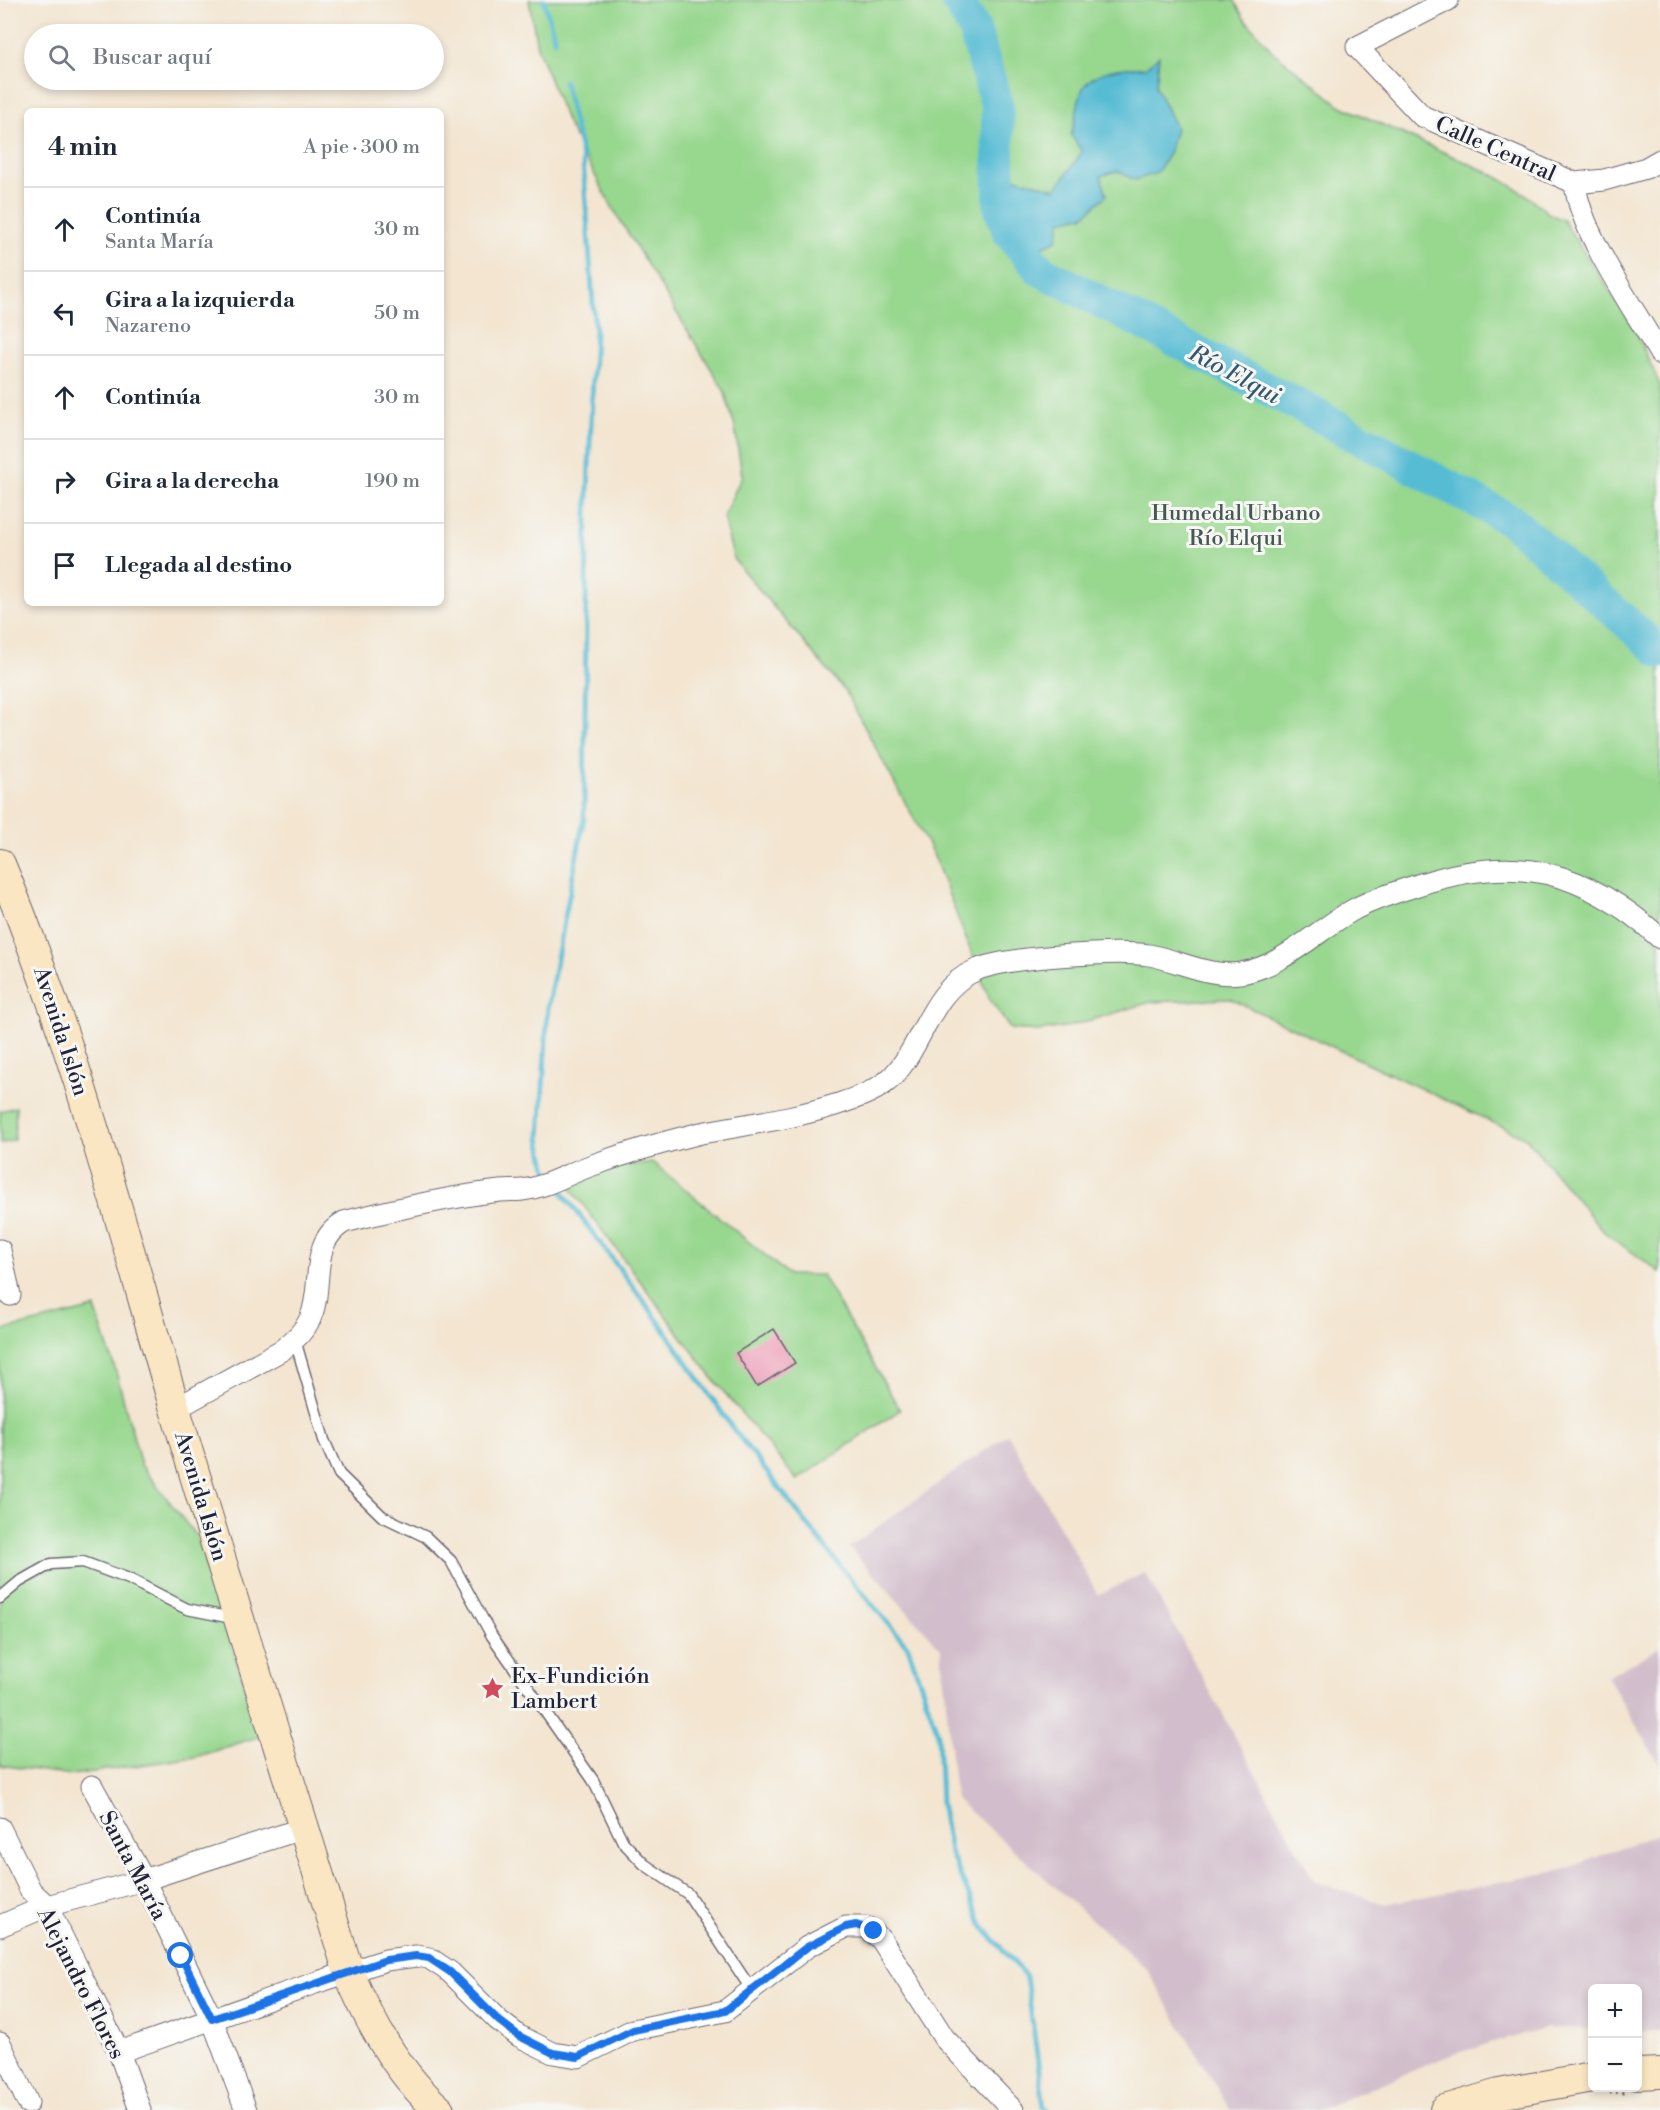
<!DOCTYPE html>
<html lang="es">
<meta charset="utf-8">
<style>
body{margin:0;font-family:"Libre Bodoni",serif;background:#f2f2f3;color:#1f2937}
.controls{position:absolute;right:18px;bottom:18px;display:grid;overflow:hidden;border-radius:9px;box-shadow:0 3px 9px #0003}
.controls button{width:54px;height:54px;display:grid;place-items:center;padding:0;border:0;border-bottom:2px solid #e0e1e3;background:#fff;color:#1f2937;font:30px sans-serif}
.stop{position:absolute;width:18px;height:18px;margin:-14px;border:4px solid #1a73e8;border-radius:50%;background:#fff}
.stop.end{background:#1a73e8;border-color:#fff;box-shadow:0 2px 6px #0008}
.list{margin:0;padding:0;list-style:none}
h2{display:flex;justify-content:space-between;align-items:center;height:78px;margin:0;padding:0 24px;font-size:26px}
h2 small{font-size:20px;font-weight:400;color:#747a83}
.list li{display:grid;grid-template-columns:39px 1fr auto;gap:18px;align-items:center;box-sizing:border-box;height:84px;padding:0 24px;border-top:2px solid #e0e1e3}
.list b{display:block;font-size:22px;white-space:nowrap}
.list p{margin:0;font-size:20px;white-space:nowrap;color:#747a83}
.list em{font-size:20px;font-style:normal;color:#747a83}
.icon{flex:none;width:33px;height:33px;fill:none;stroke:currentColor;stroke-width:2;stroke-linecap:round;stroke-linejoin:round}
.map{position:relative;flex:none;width:1660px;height:2110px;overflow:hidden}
.search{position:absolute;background:#fff;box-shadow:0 3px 9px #0003;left:24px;top:24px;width:420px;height:66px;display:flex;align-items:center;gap:15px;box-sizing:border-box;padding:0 21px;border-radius:33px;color:#747a83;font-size:22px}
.panel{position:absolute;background:#fff;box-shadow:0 3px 9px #0003;left:24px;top:108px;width:420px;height:498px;border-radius:9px}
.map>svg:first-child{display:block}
</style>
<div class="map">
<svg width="1660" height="2110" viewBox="0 0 1660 2110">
<rect width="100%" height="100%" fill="#f6f6f2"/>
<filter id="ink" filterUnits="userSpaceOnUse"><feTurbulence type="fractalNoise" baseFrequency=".0167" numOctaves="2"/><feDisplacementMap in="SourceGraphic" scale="12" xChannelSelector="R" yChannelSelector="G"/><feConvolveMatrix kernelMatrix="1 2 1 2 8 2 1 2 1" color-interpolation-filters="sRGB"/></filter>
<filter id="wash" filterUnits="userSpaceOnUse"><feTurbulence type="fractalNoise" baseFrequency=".008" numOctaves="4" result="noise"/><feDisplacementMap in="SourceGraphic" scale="24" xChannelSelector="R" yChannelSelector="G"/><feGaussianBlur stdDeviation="1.35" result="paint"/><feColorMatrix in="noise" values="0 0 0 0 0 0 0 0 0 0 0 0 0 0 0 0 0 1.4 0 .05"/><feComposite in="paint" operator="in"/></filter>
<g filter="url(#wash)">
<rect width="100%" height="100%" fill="#f3e5d0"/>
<g fill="#d1bdcb">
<path d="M1008 1434 1098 1595 1145 1573 1315 1882 1385 1904 1563 1870 1660 1833V2031L1638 2030V1988H1592V2029L1548 2028 1453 2054 1318 2110H1230L1146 1968 955 1798 941 1649 849 1547Z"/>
<path d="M1660 1647V1765L1607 1677Z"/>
</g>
<g fill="#97d78e" stroke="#5c7c64" stroke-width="1.5">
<path d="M529 0H1234L1244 18 1273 52 1341 106 1492 174 1524 193 1548 213 1563 220 1634 328 1660 385V1272L1604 1232 1526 1138 1231 999 1151 1002 1071 1026 1038 1031 1010 1029 989 998 933 854 845 691 734 560 723 517 742 476 735 427 724 390 612 207 567 123 537 47Z"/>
<path d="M16 1107 14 1140 0 1144V1111Z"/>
<path d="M652 1162 789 1275H822L900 1410 797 1480 714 1380 569 1186 595 1171Z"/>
<path d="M95 1308 117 1375 141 1465 196 1536 261 1736 195 1757 72 1775 0 1765V1331Z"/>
</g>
<path fill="#56bcd4" stroke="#3c6f88" stroke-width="1.5" d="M1159 56 1156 87 1176 128 1169 154 1157 173 1135 180 1117 171 1101 176 1107 195 1085 215 1061 221 1057 240 1029 253 1016 208 1007 195 1009 176 1056 189 1082 152 1071 135C1075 124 1078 97 1083 88 1095 69 1125 67 1145 68Z"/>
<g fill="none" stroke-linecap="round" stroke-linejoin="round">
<g stroke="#56bcd4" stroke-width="5">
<path d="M544 0 555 41"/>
<path d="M552 1177 546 1167 540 1138 548 1005 584 818 587 513 595 332 583 160 564 81"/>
<path d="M557 1185 657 1319 734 1430 836 1561 908 1647 938 1734 941 1803 950 1852 983 1927 1026 1976 1044 2107 1048 2110"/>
</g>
<path stroke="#56bcd4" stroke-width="33" d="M957 0 974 28 997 105 1000 208 1008 231 1040 270 1304 408 1512 521 1660 652"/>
</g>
<g id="blocks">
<path fill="#ed97b5" d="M774 1329 795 1363 757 1387 736 1353Z"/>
</g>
</g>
<g filter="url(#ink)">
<use href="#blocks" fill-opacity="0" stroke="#6b666f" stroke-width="1.5"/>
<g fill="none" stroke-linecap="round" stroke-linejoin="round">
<defs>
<g id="service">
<path d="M295 1340 324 1440 339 1474 382 1516 426 1537 451 1561 492 1636 593 1780 623 1842 644 1864 688 1894 751 1989"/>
<path d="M0 1598 19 1582 51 1564 83 1562 129 1579 187 1609 237 1619"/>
</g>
<g id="minor">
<path d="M1448 0 1357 47 1422 116 1575 183 1604 180 1646 168 1660 160"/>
<path d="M1575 183C1579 231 1635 310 1660 354"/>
<path d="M0 1250 10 1295"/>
<path d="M175 1409 282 1350C294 1341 304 1332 310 1319 325 1285 307 1244 344 1222 395 1209 448 1197 500 1191 508 1190 515 1191 522 1190 547 1187 567 1174 590 1166 626 1153 664 1142 701 1133 746 1124 791 1119 835 1105 856 1098 877 1092 893 1076 925 1042 930 990 976 970 1006 957 1116 950 1149 955 1178 960 1210 978 1240 973 1283 967 1317 930 1353 910 1375 898 1397 892 1421 884 1516 853 1585 870 1660 938"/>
<path d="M92 1786 144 1880 212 2019 246 2110"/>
<path d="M0 1828 31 1891 47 1906 119 2052 140 2110"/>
<path d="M0 1926 47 1906 144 1880 304 1828"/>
<path d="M0 2043 28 2103"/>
<path d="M119 2052 315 1983 386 1960 416 1956 429 1958 450 1972 498 2020 519 2036 553 2053 578 2057 633 2030 725 2011 807 1947 846 1927H866L881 1939 944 2038 1013 2110"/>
</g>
<g id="secondary">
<path d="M0 864C74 1041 121 1225 175 1409 231 1597 291 1785 349 1973 370 2024 398 2073 439 2110"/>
<path d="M1638 2074 1660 2073"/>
<path d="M1445 2110 1499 2094 1592 2077"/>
</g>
</defs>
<use href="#service" stroke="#6b666f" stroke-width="13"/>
<use href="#minor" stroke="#6b666f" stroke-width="23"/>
<use href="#secondary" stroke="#6b666f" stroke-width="32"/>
<path stroke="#6b666f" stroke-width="3" stroke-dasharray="1.5 4.5" stroke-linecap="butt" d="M1610 2093 1624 2092"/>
<use href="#service" stroke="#fff" stroke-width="10"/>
<use href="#minor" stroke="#fff" stroke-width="21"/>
<use href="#secondary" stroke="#fbe6c3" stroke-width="30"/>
</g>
</g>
<g fill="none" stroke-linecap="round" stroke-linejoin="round" filter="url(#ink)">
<path stroke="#1a73e8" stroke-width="8" d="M181 1956 212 2019 386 1960 416 1956 429 1958 450 1972 498 2020 519 2036 553 2053 578 2057 633 2030 725 2011 807 1947 846 1927 856 1925 874 1931"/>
</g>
<defs>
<symbol id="sight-bare" viewBox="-9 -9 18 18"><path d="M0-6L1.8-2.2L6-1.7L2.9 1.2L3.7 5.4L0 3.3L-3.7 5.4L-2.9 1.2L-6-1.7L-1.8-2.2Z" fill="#d1495b" stroke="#f6f6f2" stroke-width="2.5" paint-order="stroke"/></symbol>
</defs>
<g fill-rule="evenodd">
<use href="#sight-bare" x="476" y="1672" width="33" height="33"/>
</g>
<g text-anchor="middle" stroke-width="6" stroke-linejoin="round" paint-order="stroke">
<g font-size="22" fill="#22223b" stroke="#f6f6f2">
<text transform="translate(1496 148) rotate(24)" y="8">Calle Central</text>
<text transform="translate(62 1031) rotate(72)" y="8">Avenida Islón</text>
<text transform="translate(202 1496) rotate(73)" y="8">Avenida Islón</text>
<text transform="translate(134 1865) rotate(62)" y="8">Santa María</text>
<text transform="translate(82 1983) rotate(63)" y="8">Alejandro Flores</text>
</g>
<g font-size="22" fill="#455854" stroke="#f6f6f2">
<text x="1236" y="520">Humedal Urbano<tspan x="1236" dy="25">Río Elqui</tspan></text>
</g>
<g font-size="22" fill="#22223b" stroke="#f6f6f2" text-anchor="start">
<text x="511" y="1683">Ex-Fundición<tspan x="511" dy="25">Lambert</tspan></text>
</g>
<g font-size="24" font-style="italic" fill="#345871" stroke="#f6f6f2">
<text transform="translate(1235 374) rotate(28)" y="8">Río Elqui</text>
</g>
</g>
</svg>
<div class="controls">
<button>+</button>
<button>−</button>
</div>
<div class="stop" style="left:181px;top:1956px"></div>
<div class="stop end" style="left:874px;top:1931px"></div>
<div class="search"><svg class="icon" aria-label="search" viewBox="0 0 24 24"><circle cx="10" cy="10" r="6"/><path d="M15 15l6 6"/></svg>Buscar aquí</div>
<section class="panel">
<h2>4 min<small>A pie · 300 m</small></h2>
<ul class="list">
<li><svg class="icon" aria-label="ahead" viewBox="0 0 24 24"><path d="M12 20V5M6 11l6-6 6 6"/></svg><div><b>Continúa</b><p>Santa María</p></div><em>30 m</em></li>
<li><svg class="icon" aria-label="left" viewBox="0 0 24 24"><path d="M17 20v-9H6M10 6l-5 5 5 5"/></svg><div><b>Gira a la izquierda</b><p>Nazareno</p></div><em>50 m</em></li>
<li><svg class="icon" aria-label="ahead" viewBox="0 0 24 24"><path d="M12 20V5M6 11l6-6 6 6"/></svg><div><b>Continúa</b></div><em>30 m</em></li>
<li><svg class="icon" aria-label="right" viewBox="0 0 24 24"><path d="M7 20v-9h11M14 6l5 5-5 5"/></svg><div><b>Gira a la derecha</b></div><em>190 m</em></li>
<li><svg class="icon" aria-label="arrive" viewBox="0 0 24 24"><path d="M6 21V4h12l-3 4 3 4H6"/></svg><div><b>Llegada al destino</b></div></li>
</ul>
</section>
</div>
